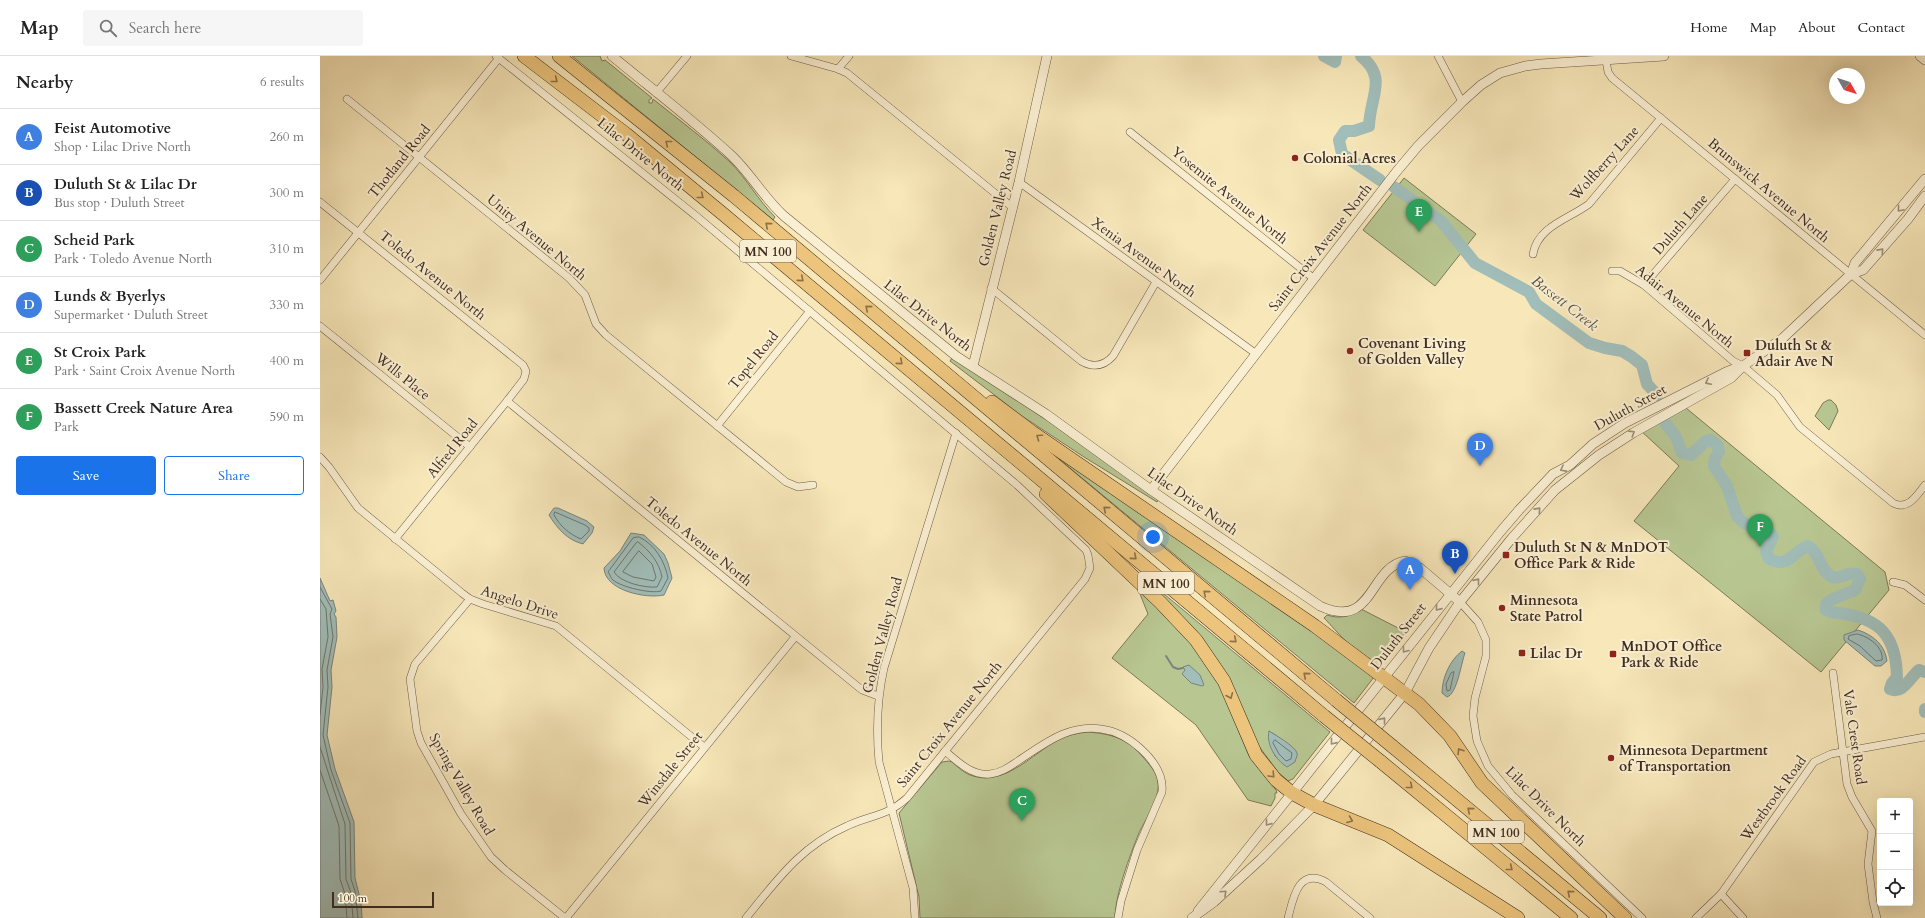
<!DOCTYPE html>
<meta charset="utf-8">
<style>
body{margin:0;font-family:Cardo,serif;background:#f6f6f6;color:#222}
.controls{position:absolute;right:12px;bottom:12px;display:grid;overflow:hidden;border-radius:4px;box-shadow:0 4px 16px #0002}
.controls button{width:36px;height:36px;display:grid;place-items:center;padding:0;border:0;border-bottom:1px solid #e0e0e0;background:#fff;color:#222;font:20px sans-serif}
.compass{position:absolute;left:1509px;top:12px;width:36px;height:36px;border-radius:50%;background:#fff;box-shadow:0 4px 16px #0002;rotate:129deg}
.scale{position:absolute;left:12px;bottom:10px;width:102px;box-sizing:border-box;padding-left:4px;border:2px solid #402d1f;border-top:0;font-size:11px;line-height:14px;white-space:nowrap;color:#402d1f;-webkit-text-stroke:3px #faefd2;paint-order:stroke}
.you{position:absolute;left:833px;top:481px;width:14px;height:14px;margin:-10px;border:3px solid #fff;border-radius:50%;background:#1a73e8;box-shadow:0 0 0 6px #1a73e833}
.badge{display:grid;place-items:center;width:26px;height:26px;border-radius:50%;background:#1a73e8;color:#fff;font-size:13px;font-weight:700}
.pin{position:absolute;translate:-50% -33px;filter:drop-shadow(0 1px 2px #0008)}
.pin::after{content:'';position:absolute;top:21px;width:14px;height:12px;background:inherit;clip-path:polygon(0 0,100% 0,50% 100%)}
.list{margin:0;padding:0;list-style:none}
h2{display:flex;justify-content:space-between;align-items:center;height:52px;margin:0;padding:0 16px;font-size:17px}
h2 small{font-size:13px;font-weight:400;color:#767676}
.list li{display:grid;grid-template-columns:26px 1fr auto;gap:12px;align-items:center;box-sizing:border-box;height:56px;padding:0 16px;border-top:1px solid #e0e0e0}
.list b{display:block;font-size:15px;white-space:nowrap}
.list p{margin:0;font-size:13px;white-space:nowrap;color:#767676}
.list em{font-size:13px;font-style:normal;color:#767676}
.actions{display:flex;gap:8px;padding:12px 16px}
.actions a{flex:1;padding:9px 0;border:1px solid #1a73e8;border-radius:4px;text-align:center;font-size:14px;color:#1a73e8}
.actions .main{background:#1a73e8;color:#fff}
.icon{flex:none;width:22px;height:22px;fill:none;stroke:currentColor;stroke-width:2;stroke-linecap:round;stroke-linejoin:round}
.map{position:relative;flex:none;width:1605px;height:862px;overflow:hidden}
header{display:flex;align-items:center;gap:24px;box-sizing:border-box;height:56px;padding:0 20px;background:#fff;border-bottom:1px solid #e0e0e0}
header strong{font-size:19px}
nav{display:flex;gap:22px;margin-inline-start:auto;font-size:14px}
.search{width:280px;height:36px;background:#f6f6f6;display:flex;align-items:center;gap:10px;box-sizing:border-box;padding:0 14px;border-radius:4px;color:#767676;font-size:15px}
main{display:flex}
aside{flex:1;background:#fff}
.map>svg:first-child{display:block}
</style>
<header>
<strong>Map</strong>
<div class="search"><svg class="icon" aria-label="search" viewBox="0 0 24 24"><circle cx="10" cy="10" r="6"/><path d="M15 15l6 6"/></svg>Search here</div>
<nav><a>Home</a><a>Map</a><a>About</a><a>Contact</a></nav>
</header>
<main>
<aside>
<h2>Nearby<small>6 results</small></h2>
<ul class="list">
<li><span class="badge" style="background:#3f7fe0">A</span><div><b>Feist Automotive</b><p>Shop · Lilac Drive North</p></div><em>260 m</em></li>
<li><span class="badge" style="background:#1a4fb4">B</span><div><b>Duluth St &amp; Lilac Dr</b><p>Bus stop · Duluth Street</p></div><em>300 m</em></li>
<li><span class="badge" style="background:#2e9e5b">C</span><div><b>Scheid Park</b><p>Park · Toledo Avenue North</p></div><em>310 m</em></li>
<li><span class="badge" style="background:#3f7fe0">D</span><div><b>Lunds &amp; Byerlys</b><p>Supermarket · Duluth Street</p></div><em>330 m</em></li>
<li><span class="badge" style="background:#2e9e5b">E</span><div><b>St Croix Park</b><p>Park · Saint Croix Avenue North</p></div><em>400 m</em></li>
<li><span class="badge" style="background:#2e9e5b">F</span><div><b>Bassett Creek Nature Area</b><p>Park</p></div><em>590 m</em></li>
</ul>
<div class="actions"><a class="main">Save</a><a>Share</a></div>
</aside>
<div class="map">
<svg width="1605" height="862" viewBox="0 0 1605 862">
<rect width="100%" height="100%" fill="#f7e7b9"/>
<filter id="stains"><feTurbulence type="fractalNoise" baseFrequency=".005" numOctaves="4"/><feColorMatrix values="0 0 0 0 .2 0 0 0 0 .09 0 0 0 0 .02 0 0 0 .5 -.17"/></filter>
<radialGradient id="worn" r=".72"><stop offset=".6" stop-color="#630" stop-opacity="0"/><stop offset="1" stop-color="#630" stop-opacity=".3"/></radialGradient>
<g fill="#b8c792" stroke="#7c7a58" fill-rule="evenodd">
<path d="M252 0H280L282 5 285 4 332 42 329 44V47H332L333 43C359 64 386 84 410 106 427 123 438 144 455 161L453 164Z"/>
<path d="M1084 122 1156 178 1115 230 1043 174Z"/>
<path d="M632 302 728 365 838 444 837 446 764 401 702 360 630 305Z"/>
<path d="M1508 344H1511L1516 349 1518 355 1509 374 1495 360 1503 347Z"/>
<path d="M1366 352 1565 516 1569 534 1501 616 1314 465 1359 410 1320 374Z"/>
<path d="M742 400 939 536 1054 621 1051 625 1034 647 739 403Z"/>
<path d="M808 508 1010 676 973 723 968 725 958 716 935 685 912 637ZM949 675 957 680 977 700 967 710 955 700Z"/>
<path d="M818 533 861 572 893 613 929 700 956 734 957 737H955V742L951 750 928 744 876 669 792 602 828 558Z"/>
<path d="M1041 553 1086 576 1069 596 1058 602V605C1039 604 1016 574 1004 562L1007 559C1019 563 1030 561 1041 553Z"/>
<path d="M768 676C791 678 807 682 822 700 828 707 837 716 838 726 840 743 826 762 819 777 810 799 795 839 795 862H600L599 841 579 757 622 706 629 705 632 706C638 711 645 718 653 720 685 730 712 698 738 684 748 679 758 677 768 676Z"/>
</g>
<g fill="#a1beba" stroke="#7a847c">
<path d="M234 452H238L267 465 274 471 272 477 263 488C247 484 237 472 229 459Z"/>
<path d="M311 477 324 479 344 498 348 507 352 522 344 539C327 543 285 535 284 512L300 495Z"/>
<path d="M0 522 10 545 13 544 16 555 14 558 16 561 17 581 11 614 12 631 7 679 15 713 34 766 35 822 41 846 42 862H0Z"/>
<path d="M1538 574C1553 579 1565 589 1567 605L1561 610H1555L1524 584V579Z"/>
<path d="M1142 595 1145 597C1141 608 1137 638 1127 641L1122 637C1122 622 1130 604 1142 595Z"/>
<path d="M869 609 880 619 884 629 882 630 871 627 862 618 865 614 863 611Z"/>
<path d="M949 675C955 679 975 690 977 697 978 701 975 703 975 706L967 711C956 704 946 689 949 675Z"/>
</g>
<g fill="none" stroke-linecap="round" stroke-linejoin="round">
<g stroke="#70766c" stroke-width="1">
<path d="M235 456 265 469 269 472V475L261 483C249 478 240 470 234 459Z"/>
<path d="M319 481C335 488 345 506 348 522L341 535C331 538 301 531 293 524 291 523 290 518 288 516L313 482Z"/>
<path d="M318 486C330 495 339 506 342 521L337 531C325 532 301 527 294 516L316 487Z"/>
<path d="M319 495 332 508 336 521 334 525 313 521 303 516Z"/>
<path d="M0 531 12 553 10 558 13 581 7 614 8 631 3 679 11 714 30 767 31 823 35 835 38 862"/>
<path d="M0 543 6 553 8 581 2 613 3 631 0 659"/>
<path d="M1537 578C1548 580 1564 591 1562 604L1556 605 1540 590 1528 583 1529 580Z"/>
<path d="M1134 616 1130 634 1127 635 1126 628 1131 617Z"/>
<path d="M955 684 972 697 971 703 966 705 959 698 953 687Z"/>
<path d="M0 691 25 768 26 823 31 837 33 862"/>
<path d="M0 714 19 770 20 823 25 838 27 862"/>
</g>
<path stroke="#7a847c" stroke-width="2" d="M846 600 853 611 858 613 863 612"/>
<g stroke="#a1beba" stroke-width="12">
<path d="M1004 0 1015 6 1016 0"/>
<path d="M1041 0C1068 22 1050 40 1049 70L1034 75H1025L1019 84 1022 98 1060 124"/>
<path d="M1074 131 1121 165 1155 207 1209 236 1216 248 1269 287 1285 292 1302 295 1312 301 1322 309 1327 328 1337 339"/>
<path d="M1346 368 1356 381 1362 397 1371 399 1386 385 1391 384 1398 390 1399 396 1395 402 1394 410 1407 430 1417 460 1424 467 1449 476 1453 480 1446 496 1449 503C1469 513 1472 496 1488 490 1500 496 1500 517 1513 521 1521 524 1526 515 1537 518L1540 523 1535 534 1511 544 1506 548V554L1510 556C1555 560 1576 574 1577 621L1572 627 1570 633C1583 639 1590 621 1599 614L1605 616"/>
<path d="M1605 653V656"/>
</g>
<defs>
<g id="minor">
<path d="M176 0 375 159 697 429 766 494 768 499 770 512 765 523 587 742C566 761 550 759 527 770 481 790 457 824 426 862"/>
<path d="M471 0 518 13 527 17 692 151"/>
<path d="M1118 0 1142 46"/>
<path d="M1286 4 1288 16 1292 22 1605 279"/>
<path d="M518 13 529 0"/>
<path d="M336 37 367 0"/>
<path d="M27 43 249 222 265 239 276 268 286 279 466 426 478 431 493 429"/>
<path d="M810 76 993 222"/>
<path d="M699 126 935 297"/>
<path d="M0 146 203 309 206 315 204 323 187 345 75 483"/>
<path d="M1213 198C1218 170 1249 163 1269 148L1341 62"/>
<path d="M1292 215H1300L1324 229 1413 305 1423 310 1457 339 1480 371 1573 447C1588 455 1597 439 1605 429"/>
<path d="M0 224 179 2"/>
<path d="M1324 229 1415 123"/>
<path d="M671 232 761 305C773 312 784 310 793 300L836 226"/>
<path d="M0 270 150 391"/>
<path d="M187 345 542 634 558 640"/>
<path d="M397 370 490 255"/>
<path d="M0 401 9 411 38 452 142 537 150 543 163 548 236 570 384 691"/>
<path d="M1573 526 1585 529 1605 544"/>
<path d="M150 543 95 608 90 623 97 675 101 687 141 758 171 801 185 814 245 862"/>
<path d="M1140 546 1158 566 1166 584V600L1155 642 1153 660 1157 685 1168 710 1192 739 1322 862"/>
<path d="M1513 617 1527 728 1532 741 1552 775 1548 808 1553 846 1557 862"/>
<path d="M625 695C638 706 652 720 670 718 681 717 689 711 698 705 724 688 748 668 781 673 797 675 809 682 821 693 833 704 844 719 842 736L817 794 801 845 798 862"/>
<path d="M1401 838 1423 862"/>
<path d="M246 862 475 581"/>
<path d="M595 862 593 832 559 706C556 674 557 644 564 612L636 377"/>
<path d="M968 862C973 843 978 811 1006 826L1050 862"/>
<path d="M1376 862 1401 838 1494 706 1511 698 1605 681"/>
</g>
<g id="tertiary">
<path d="M292 0C332 33 374 65 412 100 431 118 444 142 464 160L636 300 726 358 831 434 1000 550C1054 575 1048 512 1085 505L1100 512 1140 546"/>
<path d="M1600 0 1605 4"/>
<path d="M1531 218 1535 207 1605 123"/>
<path d="M653 310 699 126 727 0"/>
<path d="M831 434 1077 115 1098 90 1142 46 1161 29 1180 17 1205 10 1221 8 1344 0"/>
<path d="M878 855 1181 475 1199 454 1233 418 1250 409 1273 388 1305 367 1406 316 1419 311"/>
<path d="M872 862 894 846 941 803 994 749 1085 637 1109 592 1140 546 1192 482 1235 434 1279 399 1313 377 1411 322 1423 310 1463 282 1531 218 1543 214 1588 163 1605 140"/>
</g>
<g id="motorway">
<path d="M204 0 306 78 403 158 1004 660"/>
<path d="M239 0 414 140 1016 644"/>
<path d="M672 346 712 376 995 570 1099 648 1130 680 1162 727 1305 862"/>
<path d="M726 438 840 546 876 584 904 625 936 699 956 724 972 737 994 749 1068 779 1198 862"/>
<path d="M1072 690 1280 862"/>
<path d="M1060 705 1251 862"/>
</g>
</defs>
<use href="#minor" stroke="#6e5c46" stroke-width="8"/>
<use href="#tertiary" stroke="#6e5c46" stroke-width="10"/>
<use href="#motorway" stroke="#402d1f" stroke-width="14"/>
<use href="#minor" stroke="#faefd2" stroke-width="7"/>
<use href="#tertiary" stroke="#faefd2" stroke-width="9"/>
<use href="#motorway" stroke="#ecc47c" stroke-width="13"/>
<defs>
<g id="motorway-bridge">
<path d="M1016 644 1072 690"/>
<path d="M1004 660 1060 705"/>
</g>
</defs>
<use href="#motorway-bridge" stroke="#402d1f" stroke-width="14" stroke-linecap="butt"/>
<use href="#motorway-bridge" stroke="#ecc47c" stroke-width="13"/>
</g>
<defs><path id="oneway-chevron" d="M-2-3.5L2.5 0L-2 3.5" fill="none" stroke-width="1.6" stroke-linecap="round" stroke-linejoin="round"/></defs>
<g stroke="#8d7149">
<use href="#oneway-chevron" transform="translate(235 24) rotate(38)"/>
<use href="#oneway-chevron" transform="translate(348 87) rotate(-141)"/>
<use href="#oneway-chevron" transform="translate(381 140) rotate(39)"/>
<use href="#oneway-chevron" transform="translate(448 169) rotate(-140)"/>
<use href="#oneway-chevron" transform="translate(481 223) rotate(40)"/>
<use href="#oneway-chevron" transform="translate(548 252) rotate(-140)"/>
<use href="#oneway-chevron" transform="translate(580 306) rotate(40)"/>
<use href="#oneway-chevron" transform="translate(719 381) rotate(-145)"/>
<use href="#oneway-chevron" transform="translate(786 453) rotate(-140)"/>
<use href="#oneway-chevron" transform="translate(814 501) rotate(40)"/>
<use href="#oneway-chevron" transform="translate(886 537) rotate(-140)"/>
<use href="#oneway-chevron" transform="translate(914 584) rotate(40)"/>
<use href="#oneway-chevron" transform="translate(986 619) rotate(-140)"/>
<use href="#oneway-chevron" transform="translate(910 640) rotate(67)"/>
<use href="#oneway-chevron" transform="translate(1140 695) rotate(-122)"/>
<use href="#oneway-chevron" transform="translate(952 719) rotate(47)"/>
<use href="#oneway-chevron" transform="translate(1090 730) rotate(39)"/>
<use href="#oneway-chevron" transform="translate(1150 754) rotate(-140)"/>
<use href="#oneway-chevron" transform="translate(1030 764) rotate(22)"/>
<use href="#oneway-chevron" transform="translate(1190 812) rotate(39)"/>
<use href="#oneway-chevron" transform="translate(1250 837) rotate(-140)"/>
</g>
<g stroke="#9d8e78">
<use href="#oneway-chevron" transform="translate(1580 153) rotate(130)"/>
<use href="#oneway-chevron" transform="translate(1561 195) rotate(-48)"/>
<use href="#oneway-chevron" transform="translate(1388 326) rotate(153)"/>
<use href="#oneway-chevron" transform="translate(1312 377) rotate(-32)"/>
<use href="#oneway-chevron" transform="translate(1243 413) rotate(152)"/>
<use href="#oneway-chevron" transform="translate(1218 454) rotate(-48)"/>
<use href="#oneway-chevron" transform="translate(1157 525) rotate(-51)"/>
<use href="#oneway-chevron" transform="translate(1118 552) rotate(129)"/>
<use href="#oneway-chevron" transform="translate(1085 594) rotate(128)"/>
<use href="#oneway-chevron" transform="translate(1063 664) rotate(-51)"/>
<use href="#oneway-chevron" transform="translate(1013 686) rotate(129)"/>
<use href="#oneway-chevron" transform="translate(948 767) rotate(129)"/>
<use href="#oneway-chevron" transform="translate(904 837) rotate(-43)"/>
</g>
<g fill="#8f2418" stroke="#faefd2" stroke-width="1.5">
<circle cx="975" cy="102" r="4"/>
<circle cx="1030" cy="295" r="4"/>
<rect x="1423" y="293" width="8" height="8" rx="2"/>
<rect x="1182" y="495" width="8" height="8" rx="2"/>
<circle cx="1182" cy="552" r="4"/>
<rect x="1198" y="593" width="8" height="8" rx="2"/>
<rect x="1289" y="594" width="8" height="8" rx="2"/>
<circle cx="1291" cy="702" r="4"/>
</g>
<g text-anchor="middle" stroke-width="4" stroke-linejoin="round" paint-order="stroke">
<g fill="#faefd2" stroke="#786755" stroke-width="1">
<rect x="420" y="184" width="56" height="22" rx="3"/>
<rect x="818" y="516" width="56" height="22" rx="3"/>
<rect x="1148" y="765" width="56" height="22" rx="3"/>
</g>
<g font-size="13" font-weight="bold" fill="#402d1f">
<text x="448" y="200">MN 100</text>
<text x="846" y="532">MN 100</text>
<text x="1176" y="781">MN 100</text>
</g>
<g font-size="14" fill="#402d1f" stroke="#faefd2">
<text transform="translate(321 98) rotate(39)" y="5">Lilac Drive North</text>
<text transform="translate(79 105) rotate(-51)" y="5">Thotland Road</text>
<text transform="translate(1284 107) rotate(-48)" y="5">Wolfberry Lane</text>
<text transform="translate(1449 134) rotate(40)" y="5">Brunswick Avenue North</text>
<text transform="translate(910 139) rotate(39)" y="5">Yosemite Avenue North</text>
<text transform="translate(677 152) rotate(-76)" y="5">Golden Valley Road</text>
<text transform="translate(1360 168) rotate(-49)" y="5">Duluth Lane</text>
<text transform="translate(217 181) rotate(40)" y="5">Unity Avenue North</text>
<text transform="translate(1000 191) rotate(-52)" y="5">Saint Croix Avenue North</text>
<text transform="translate(824 201) rotate(36)" y="5">Xenia Avenue North</text>
<text transform="translate(113 219) rotate(39)" y="5">Toledo Avenue North</text>
<text transform="translate(1365 250) rotate(39)" y="5">Adair Avenue North</text>
<text transform="translate(608 259) rotate(38)" y="5">Lilac Drive North</text>
<text transform="translate(433 304) rotate(-51)" y="5">Topel Road</text>
<text transform="translate(83 320) rotate(39)" y="5">Wills Place</text>
<text transform="translate(1310 351) rotate(-29)" y="5">Duluth Street</text>
<text transform="translate(132 392) rotate(-51)" y="5">Alfred Road</text>
<text transform="translate(873 445) rotate(35)" y="5">Lilac Drive North</text>
<text transform="translate(379 485) rotate(39)" y="5">Toledo Avenue North</text>
<text transform="translate(200 546) rotate(18)" y="5">Angelo Drive</text>
<text transform="translate(562 579) rotate(-75)" y="5">Golden Valley Road</text>
<text transform="translate(1078 580) rotate(-52)" y="5">Duluth Street</text>
<text transform="translate(629 668) rotate(-51)" y="5">Saint Croix Avenue North</text>
<text transform="translate(1535 681) rotate(82)" y="5">Vale Crest Road</text>
<text transform="translate(350 713) rotate(-51)" y="5">Winsdale Street</text>
<text transform="translate(142 728) rotate(60)" y="5">Spring Valley Road</text>
<text transform="translate(1453 742) rotate(-54)" y="5">Westbrook Road</text>
<text transform="translate(1226 750) rotate(45)" y="5">Lilac Drive North</text>
</g>
<g font-size="14" font-weight="bold" fill="#402d1f" stroke="#faefd2" text-anchor="start">
<text x="983" y="107">Colonial Acres</text>
<text x="1038" y="292">Covenant Living<tspan x="1038" dy="16">of Golden Valley</tspan></text>
<text x="1435" y="294">Duluth St &amp;<tspan x="1435" dy="16">Adair Ave N</tspan></text>
<text x="1194" y="496">Duluth St N &amp; MnDOT<tspan x="1194" dy="16">Office Park &amp; Ride</tspan></text>
<text x="1190" y="549">Minnesota<tspan x="1190" dy="16">State Patrol</tspan></text>
<text x="1301" y="595">MnDOT Office<tspan x="1301" dy="16">Park &amp; Ride</tspan></text>
<text x="1210" y="602">Lilac Dr</text>
<text x="1299" y="699">Minnesota Department<tspan x="1299" dy="16">of Transportation</tspan></text>
</g>
<g font-size="15" font-style="italic" fill="#585146" stroke="#faefd2">
<text transform="translate(1245 247) rotate(38)" y="5">Bassett Creek</text>
</g>
</g>
<rect width="100%" height="100%" filter="url(#stains)"/>
<rect width="100%" height="100%" fill="url(#worn)"/>
</svg>
<div class="controls">
<button>+</button>
<button>−</button>
<button><svg class="icon" aria-label="locate" viewBox="0 0 24 24"><circle cx="12" cy="12" r="6"/><path d="M12 2v4M12 18v4M2 12h4M18 12h4"/></svg></button>
</div>
<svg class="compass" viewBox="-18 -18 36 36"><path d="M0-13l5 13h-10z" fill="#e53935"/><path d="M0 13l5-13h-10z" fill="#767676"/></svg>
<div class="scale">100 m</div>
<div class="you"></div>
<div class="pin badge" style="left:1090px;top:534px;background:#3f7fe0">A</div>
<div class="pin badge" style="left:1135px;top:518px;background:#1a4fb4">B</div>
<div class="pin badge" style="left:702px;top:765px;background:#2e9e5b">C</div>
<div class="pin badge" style="left:1160px;top:410px;background:#3f7fe0">D</div>
<div class="pin badge" style="left:1099px;top:176px;background:#2e9e5b">E</div>
<div class="pin badge" style="left:1440px;top:491px;background:#2e9e5b">F</div>
</div>
</main>
